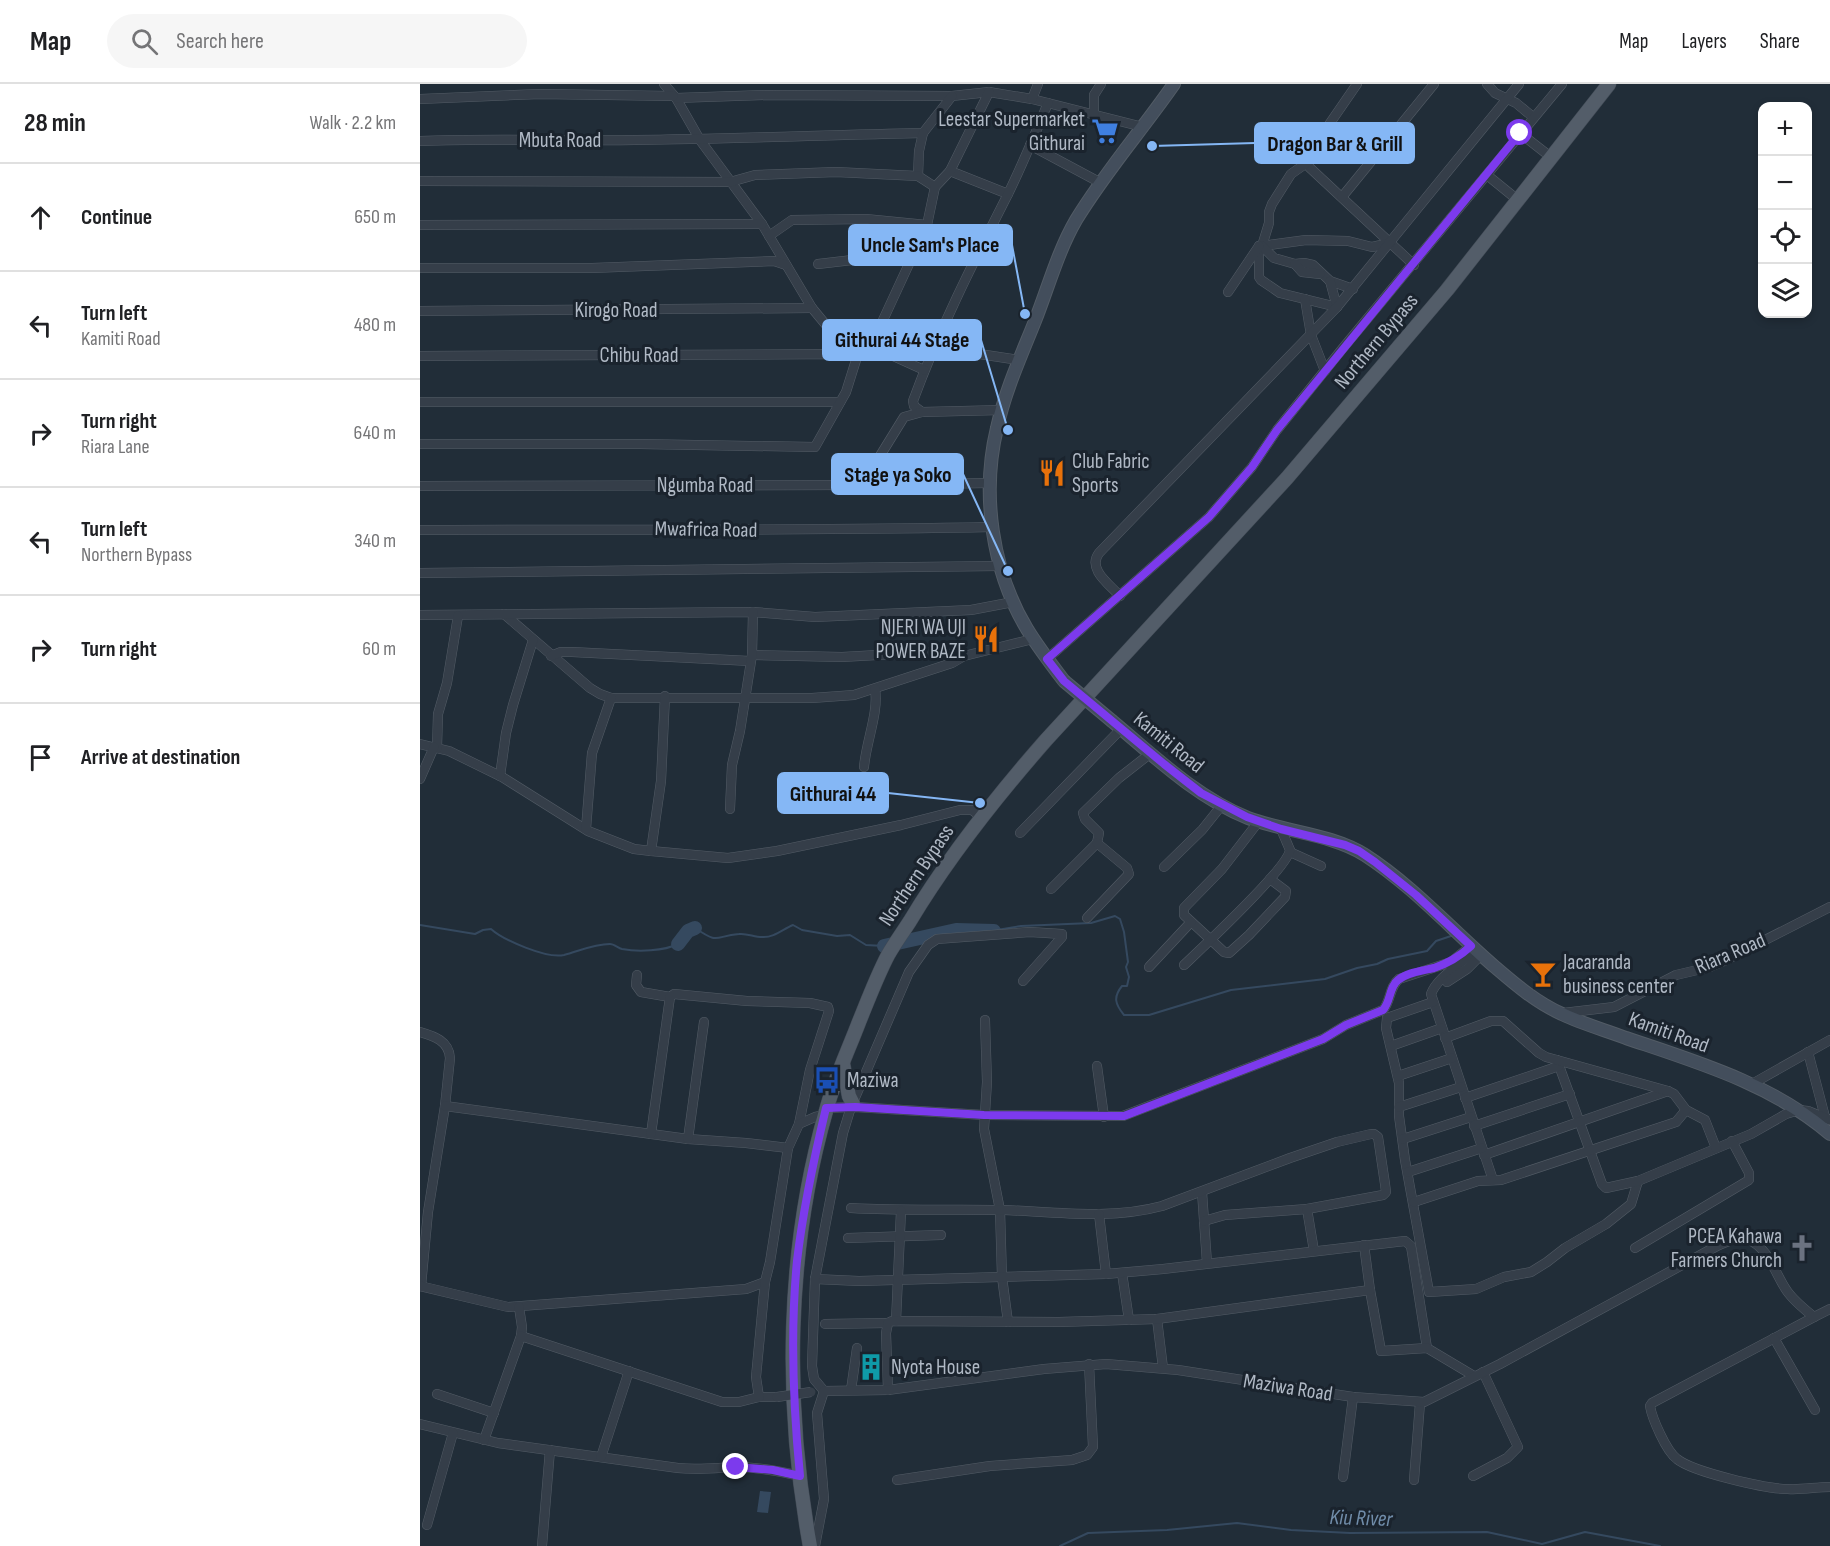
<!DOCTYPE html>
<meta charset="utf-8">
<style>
body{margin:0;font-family:"Sofia Sans Condensed",sans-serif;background:#f6f6f6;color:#202124}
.controls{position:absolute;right:18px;top:18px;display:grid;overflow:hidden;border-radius:12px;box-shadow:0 3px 9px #0003}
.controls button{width:54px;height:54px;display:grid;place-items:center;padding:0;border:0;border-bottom:2px solid #e0e0e0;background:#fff;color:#202124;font:30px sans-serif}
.stop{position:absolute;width:18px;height:18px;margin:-14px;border:4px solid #7c3aed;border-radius:50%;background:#fff}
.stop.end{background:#7c3aed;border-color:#fff;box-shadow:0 2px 6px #0008}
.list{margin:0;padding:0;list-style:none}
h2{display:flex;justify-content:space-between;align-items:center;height:78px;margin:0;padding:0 24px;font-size:26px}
h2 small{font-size:20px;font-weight:400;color:#757577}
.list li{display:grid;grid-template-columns:39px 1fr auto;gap:18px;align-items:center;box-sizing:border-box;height:108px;padding:0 24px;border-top:2px solid #e0e0e0}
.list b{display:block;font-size:22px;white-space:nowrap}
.list p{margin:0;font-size:20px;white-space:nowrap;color:#757577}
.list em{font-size:20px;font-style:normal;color:#757577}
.icon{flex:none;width:33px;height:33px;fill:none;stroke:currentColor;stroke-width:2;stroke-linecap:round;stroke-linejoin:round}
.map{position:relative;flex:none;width:1410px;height:1462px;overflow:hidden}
header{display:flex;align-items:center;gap:36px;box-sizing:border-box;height:84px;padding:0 30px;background:#fff;border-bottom:2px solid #e0e0e0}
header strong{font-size:28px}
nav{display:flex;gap:33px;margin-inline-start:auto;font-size:21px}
.search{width:420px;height:54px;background:#f6f6f6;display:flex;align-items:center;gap:15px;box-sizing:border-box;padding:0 21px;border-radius:33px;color:#757577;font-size:22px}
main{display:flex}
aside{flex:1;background:#fff}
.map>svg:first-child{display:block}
</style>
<header>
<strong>Map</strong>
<div class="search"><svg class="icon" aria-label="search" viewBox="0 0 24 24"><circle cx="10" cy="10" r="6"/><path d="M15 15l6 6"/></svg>Search here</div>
<nav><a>Map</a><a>Layers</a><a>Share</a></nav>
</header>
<main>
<aside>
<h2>28 min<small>Walk · 2.2 km</small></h2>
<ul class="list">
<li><svg class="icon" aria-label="ahead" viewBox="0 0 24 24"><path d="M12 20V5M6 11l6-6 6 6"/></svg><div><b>Continue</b></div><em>650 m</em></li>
<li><svg class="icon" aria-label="left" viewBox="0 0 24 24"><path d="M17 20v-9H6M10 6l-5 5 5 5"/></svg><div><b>Turn left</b><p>Kamiti Road</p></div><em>480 m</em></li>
<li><svg class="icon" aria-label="right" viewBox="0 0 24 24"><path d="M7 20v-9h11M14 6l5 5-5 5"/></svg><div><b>Turn right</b><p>Riara Lane</p></div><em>640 m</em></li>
<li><svg class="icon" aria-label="left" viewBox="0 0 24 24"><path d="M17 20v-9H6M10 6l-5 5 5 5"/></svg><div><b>Turn left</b><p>Northern Bypass</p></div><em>340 m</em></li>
<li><svg class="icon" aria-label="right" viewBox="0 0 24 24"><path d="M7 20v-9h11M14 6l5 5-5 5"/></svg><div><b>Turn right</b></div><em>60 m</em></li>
<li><svg class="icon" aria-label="arrive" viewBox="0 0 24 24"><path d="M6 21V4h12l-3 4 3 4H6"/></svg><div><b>Arrive at destination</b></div></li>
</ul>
</aside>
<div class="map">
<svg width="1410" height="1462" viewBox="0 0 1410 1462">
<rect width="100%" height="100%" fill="#212d38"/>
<path fill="#35495f" d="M340 1407 351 1408 348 1429 337 1428Z"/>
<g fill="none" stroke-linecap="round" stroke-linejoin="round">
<g stroke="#35495f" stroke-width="2">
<path d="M0 841 55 850 63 846 71 845C83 856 127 875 144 871 159 867 174 860 190 860 194 860 198 864 202 865 218 868 244 867 258 860"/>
<path d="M275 844C300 861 294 852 319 850 327 849 334 853 342 853 354 854 363 845 373 841L382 846 417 852 430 851 446 861 464 862"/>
<path d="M577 846 601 842 671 839 695 832 700 835 704 848 708 878 706 883 709 893 707 902H702C693 913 695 920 704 931H729L811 906 905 895 937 884 957 880 968 875 1007 867 1016 857 1031 852"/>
<path d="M640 1462 668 1449 747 1446 817 1439 871 1446 930 1449 1067 1448 1122 1460 1165 1448 1240 1462"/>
</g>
<g stroke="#35495f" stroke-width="14">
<path d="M258 860 268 847 275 844"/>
<path d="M464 862 536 846 574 847"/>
</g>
<defs>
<g id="minor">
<path d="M244 0 256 14 280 56 342 140 392 224 430 270"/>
<path d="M937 0 888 71 889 83 994 181"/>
<path d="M1067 0 1075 9 1096 19 1113 33"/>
<path d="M256 14 346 11 532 12 569 8 612 15 723 43"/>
<path d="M0 15 120 10 253 12"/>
<path d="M612 15 618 0"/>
<path d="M674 29V11L681 0"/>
<path d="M1100 49 1132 74"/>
<path d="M0 57C72 54 143 57 215 56 311 55 407 51 503 49L532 12"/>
<path d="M610 61 681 99"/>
<path d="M888 78 871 90 852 120 849 128V139L842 162H839V193L841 196 860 209 917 223"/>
<path d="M530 87 588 110"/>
<path d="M1067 91 1099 117"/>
<path d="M498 92 499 67 503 49"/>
<path d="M0 97 310 98 335 91 416 88 498 92 515 103"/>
<path d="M922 113 1014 0"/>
<path d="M0 141 342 140"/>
<path d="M349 152 372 136 446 135 507 141"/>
<path d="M842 162 886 156 928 157 952 163 970 159"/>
<path d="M842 162 854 174 875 180 884 179 893 181 910 197 933 205"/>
<path d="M398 180 441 175H490"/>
<path d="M875 180 882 188 900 190"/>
<path d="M0 184H172L354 177 366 181"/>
<path d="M910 197 917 223"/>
<path d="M808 208 839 162"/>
<path d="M885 215 891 251 905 287"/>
<path d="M0 227 392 224"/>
<path d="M451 262 507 141 515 103 530 87 569 8"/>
<path d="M513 263 599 276"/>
<path d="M0 272 430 270 437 273"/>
<path d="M0 318H420"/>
<path d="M502 328 494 322 493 317C519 246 553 179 587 112 602 82 615 50 628 19"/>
<path d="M0 360H220L395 363 426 308 437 273 451 262 504 286"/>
<path d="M442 401 484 333 502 328 582 326"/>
<path d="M0 402 442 401 570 399"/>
<path d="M0 446C191 445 382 447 572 443"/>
<path d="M0 489 580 482"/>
<path d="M700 512C689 500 667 485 679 469L917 223 1099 0"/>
<path d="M84 530 170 604 180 610 191 614H392L434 611 532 579 544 572 613 555"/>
<path d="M0 531 333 528 395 533 551 526 593 518"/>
<path d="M332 571 422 573 511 568 544 572"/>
<path d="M131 572 141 568H152L330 577"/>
<path d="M627 575 789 433 832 383 857 346 923 264 1142 0"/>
<path d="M0 660 29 667 82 693 168 747 214 765 231 767 308 774 357 767 481 741 540 726H552L561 733"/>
<path d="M17 664 18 630 27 599 38 532"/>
<path d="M444 683C446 658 459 628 455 605"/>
<path d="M80 692 86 649 93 621 113 556"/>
<path d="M0 695 14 663"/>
<path d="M310 725 312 681 320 647 332 571 333 528"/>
<path d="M839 737 802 785 764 824V831L804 868 809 869 829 851 865 813 866 807 850 795"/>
<path d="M166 745 172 669 191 614"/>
<path d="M600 749 701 645"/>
<path d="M231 767 241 697 245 612"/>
<path d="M870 768 901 782"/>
<path d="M744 783 782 746 802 721"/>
<path d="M631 805 677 759 679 749 665 735 663 729 699 694 731 669"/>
<path d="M667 834 709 790 707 784 677 759"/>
<path d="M1055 866C1041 881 1018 892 1011 910L1073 1096"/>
<path d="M764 881C783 863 867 785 870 766L861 745"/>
<path d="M729 883 771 838"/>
<path d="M217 891 216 901 221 908 250 913"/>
<path d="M1027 898 1047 885 1061 871"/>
<path d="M1013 918 967 934 966 944 979 999V1032L985 1076 1009 1208 1056 1205 1084 1193 1111 1188 1127 1178 1145 1164 1186 1140 1211 1120 1218 1097"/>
<path d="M1143 929 1194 923 1256 891 1290 883 1304 877 1410 823"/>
<path d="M565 936 567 998 564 1045 580 1126 582 1193 588 1238"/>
<path d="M0 948C14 952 29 957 30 974L25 1022 8 1128 1 1202"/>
<path d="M971 962 1022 944"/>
<path d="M1388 968 1405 1033"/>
<path d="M1137 976 1182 1100 1186 1104 1218 1097 1331 1050 1366 1030 1379 1026 1388 1027 1410 1036"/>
<path d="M677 982 684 1033"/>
<path d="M978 992 1032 974"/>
<path d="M1332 1000 1410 956"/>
<path d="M1045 1014 1139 982"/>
<path d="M25 1022 268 1055 326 1059 368 1064"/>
<path d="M979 1023 1041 1003"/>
<path d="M406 1024 435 1023 564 1031 703 1032 903 955 926 941 963 926C971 917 969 903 979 895L1031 878 1051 862"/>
<path d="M1266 1026 1285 1036 1296 1064"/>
<path d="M1054 1042 1150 1010"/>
<path d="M231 1050 250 913 254 910 327 917 390 919 408 923 409 927 390 986 379 1040"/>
<path d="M268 1055 284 938"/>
<path d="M983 1055 1051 1033"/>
<path d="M1064 1071 1248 1007"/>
<path d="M988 1088 1062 1064"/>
<path d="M782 1108 787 1179"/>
<path d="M994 1118 1058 1097 1081 1096 1256 1038 1266 1026 1254 1010 1248 1007 1126 973 1119 969 1083 937H1071L1025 954"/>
<path d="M431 1124C482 1127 532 1125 583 1126 636 1128 690 1136 742 1122L870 1074 917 1058 951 1050H954L958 1053 965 1100 966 1108 963 1111 887 1125 805 1131 784 1137"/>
<path d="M887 1125 894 1167"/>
<path d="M679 1130 686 1190"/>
<path d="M428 1154 521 1151"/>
<path d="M1215 1164 1329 1096V1089L1312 1057"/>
<path d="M702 1189 709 1236"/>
<path d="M395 1195 439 1197 686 1190 743 1185 985 1157 991 1162 1007 1264"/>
<path d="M0 1202 88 1223 326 1205 345 1198"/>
<path d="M950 1206 961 1267 1007 1264 1054 1292"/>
<path d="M99 1223 102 1243 101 1252"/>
<path d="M1394 1233 1232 1319 1230 1322C1232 1334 1246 1367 1257 1375 1273 1388 1346 1405 1368 1405 1382 1406 1396 1403 1410 1403"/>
<path d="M737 1235 743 1284"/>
<path d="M476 1237 481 1127"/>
<path d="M405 1240 468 1239"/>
<path d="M1354 1254 1395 1326"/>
<path d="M431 1306 437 1264"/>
<path d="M468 1306 466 1249 468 1239 472 1237 639 1238 737 1235 950 1206 944 1161"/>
<path d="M404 1307 394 1295 392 1282 395 1195 423 1049 431 1023 489 888 508 861 517 855 610 848 642 850V853L603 897"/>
<path d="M17 1310 74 1329"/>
<path d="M339 1313H357"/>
<path d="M0 1340 78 1359 258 1384C277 1386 295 1384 315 1383 336 1383 359 1387 380 1392"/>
<path d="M64 1356 101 1252 302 1318H319L339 1313 336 1293 345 1198 350 1178 368 1064 379 1040 395 1033 405 1031"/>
<path d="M181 1373 209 1287"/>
<path d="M1053 1392 1087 1374 1098 1363 1063 1288"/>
<path d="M923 1393 933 1313"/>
<path d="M477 1396 570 1382 652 1376 667 1371 673 1363 669 1280"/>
<path d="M994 1396 1000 1319"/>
<path d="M7 1441 33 1349"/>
<path d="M122 1462 130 1366"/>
<path d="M395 1462 404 1415 397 1329 404 1307 468 1306 624 1285 686 1280 758 1286 933 1313 1004 1318 1080 1280 1297 1162C1307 1158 1317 1152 1328 1156 1348 1162 1356 1192 1367 1207 1374 1217 1384 1225 1394 1233L1410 1225"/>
</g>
<g id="secondary">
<path d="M644 597C631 580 618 563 607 545 572 487 561 410 577 344 585 307 601 272 615 237 628 204 638 167 656 136 685 88 722 46 754 0"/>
<path d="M692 637C734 672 776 713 828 734 865 748 912 750 945 771 993 802 1032 846 1075 883 1096 901 1117 919 1142 930 1163 940 1185 946 1206 954 1277 978 1352 1000 1410 1050"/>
</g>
<g id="primary">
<path d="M423 980 429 1012 433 1020"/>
<path d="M390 1462C364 1319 366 1167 406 1027 414 996 428 967 439 938 448 916 457 892 468 871 475 859 483 848 490 837 529 772 576 713 626 656L867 394 1027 206 1189 0"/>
</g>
</defs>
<use href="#minor" stroke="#535c66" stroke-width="10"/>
<use href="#secondary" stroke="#535c66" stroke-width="14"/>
<use href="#primary" stroke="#414a55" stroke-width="15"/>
<use href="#minor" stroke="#353e49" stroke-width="9"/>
<use href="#secondary" stroke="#434e5c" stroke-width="12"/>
<use href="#primary" stroke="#535d69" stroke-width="14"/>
<defs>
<path id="minor-bridge" d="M357 1313 391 1308"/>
<path id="secondary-bridge" d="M644 597 692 637"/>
</defs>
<use href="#minor-bridge" stroke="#535c66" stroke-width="10" stroke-linecap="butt"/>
<use href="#secondary-bridge" stroke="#535c66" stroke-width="14" stroke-linecap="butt"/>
<use href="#minor-bridge" stroke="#353e49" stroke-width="9"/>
<use href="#secondary-bridge" stroke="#434e5c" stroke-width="12"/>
</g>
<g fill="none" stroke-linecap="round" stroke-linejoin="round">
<path stroke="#7c3aed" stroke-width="8" d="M316 1383 353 1386 380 1392C373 1320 370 1249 377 1177 383 1126 394 1074 406 1024L435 1023 564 1031 704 1032 903 955 926 941 963 926C971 917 969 903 978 896 988 888 1002 887 1014 884 1029 879 1039 873 1051 862L996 811 955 778 939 767 925 761 861 745 827 733 781 709 744 680 644 597 627 575 789 433 832 383 857 346 1100 49"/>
</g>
<defs>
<symbol id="supermarket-bare" viewBox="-9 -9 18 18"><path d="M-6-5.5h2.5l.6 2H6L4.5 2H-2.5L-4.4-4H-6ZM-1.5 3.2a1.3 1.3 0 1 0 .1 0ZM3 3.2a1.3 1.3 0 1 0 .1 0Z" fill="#3f7fe0" stroke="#1a232d" stroke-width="2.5" paint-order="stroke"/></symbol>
<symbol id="restaurant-bare" viewBox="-9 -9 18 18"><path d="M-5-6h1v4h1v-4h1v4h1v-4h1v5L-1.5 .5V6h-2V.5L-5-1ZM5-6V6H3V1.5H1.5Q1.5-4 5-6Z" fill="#e8710a" stroke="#1a232d" stroke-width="2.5" paint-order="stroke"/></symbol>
<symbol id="bar-bare" viewBox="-9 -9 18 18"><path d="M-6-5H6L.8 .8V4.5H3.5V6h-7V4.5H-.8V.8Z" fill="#e8710a" stroke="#1a232d" stroke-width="2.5" paint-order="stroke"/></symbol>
<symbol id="bus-bare" viewBox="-9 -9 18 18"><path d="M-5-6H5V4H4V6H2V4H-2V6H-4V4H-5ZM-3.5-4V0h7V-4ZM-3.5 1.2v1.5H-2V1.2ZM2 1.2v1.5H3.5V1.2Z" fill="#1a4fb4" stroke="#1a232d" stroke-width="2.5" paint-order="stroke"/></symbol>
<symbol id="church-bare" viewBox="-9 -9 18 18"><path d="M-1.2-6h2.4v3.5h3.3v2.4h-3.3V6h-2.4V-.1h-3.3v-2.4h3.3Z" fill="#6b7280" stroke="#1a232d" stroke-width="2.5" paint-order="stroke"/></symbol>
<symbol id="building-bare" viewBox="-9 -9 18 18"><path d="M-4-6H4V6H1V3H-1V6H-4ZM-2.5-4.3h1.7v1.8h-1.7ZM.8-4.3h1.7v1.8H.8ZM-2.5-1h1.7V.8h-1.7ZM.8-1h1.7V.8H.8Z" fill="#0f9aa8" stroke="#1a232d" stroke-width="2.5" paint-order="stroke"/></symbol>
</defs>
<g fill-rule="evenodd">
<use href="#supermarket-bare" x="666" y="28" width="38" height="38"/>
<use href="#restaurant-bare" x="613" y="370" width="38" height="38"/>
<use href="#restaurant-bare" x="547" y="536" width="38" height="38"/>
<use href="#bar-bare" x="1104" y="871" width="38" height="38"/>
<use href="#bus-bare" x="388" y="977" width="38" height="38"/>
<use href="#church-bare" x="1363" y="1145" width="38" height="38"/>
<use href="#building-bare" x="432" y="1264" width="38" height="38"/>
</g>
<g text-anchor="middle" stroke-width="6" stroke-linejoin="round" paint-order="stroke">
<g font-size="21" fill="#b0b9c5" stroke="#1a232d" text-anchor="start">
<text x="665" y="42" text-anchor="end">Leestar Supermarket<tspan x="665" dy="24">Githurai</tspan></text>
<text x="652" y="384">Club Fabric<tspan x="652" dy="24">Sports</tspan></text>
<text x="546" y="550" text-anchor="end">NJERI WA UJI<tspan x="546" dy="24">POWER BAZE</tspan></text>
<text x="1143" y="885">Jacaranda<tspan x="1143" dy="24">business center</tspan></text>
<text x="427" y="1003">Maziwa</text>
<text x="1362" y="1159" text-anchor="end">PCEA Kahawa<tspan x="1362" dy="24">Farmers Church</tspan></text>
<text x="471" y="1290">Nyota House</text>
</g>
<g font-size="21" fill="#b0b9c5" stroke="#1a232d">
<text x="140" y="63">Mbuta Road</text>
<text x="196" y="233">Kirogo Road</text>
<text transform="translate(956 257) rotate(-50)" y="7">Northern Bypass</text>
<text x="219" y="278">Chibu Road</text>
<text x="285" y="408">Ngumba Road</text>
<text transform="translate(286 445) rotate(1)" y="7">Mwafrica Road</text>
<text transform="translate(749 658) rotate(39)" y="7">Kamiti Road</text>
<text transform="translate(496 791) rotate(-56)" y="7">Northern Bypass</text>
<text transform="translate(1310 869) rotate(-23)" y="7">Riara Road</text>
<text transform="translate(1249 948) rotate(20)" y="7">Kamiti Road</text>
<text transform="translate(868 1303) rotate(9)" y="7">Maziwa Road</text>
</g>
<g font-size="22" font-style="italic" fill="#708ca9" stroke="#1a232d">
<text transform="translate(941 1433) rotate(2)" y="8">Kiu River</text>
</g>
</g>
<path fill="none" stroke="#85b7f5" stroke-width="2" d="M732 62L835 59M605 230L592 161M588 346L561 256M588 487L543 390M560 719L468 709"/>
<g fill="#85b7f5" stroke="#1a232d" stroke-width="2">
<circle cx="732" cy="62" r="6"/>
<circle cx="605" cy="230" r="6"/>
<circle cx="588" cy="346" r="6"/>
<circle cx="588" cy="487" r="6"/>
<circle cx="560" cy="719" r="6"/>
</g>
<g fill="#85b7f5" stroke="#85b7f5" stroke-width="2">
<rect x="835" y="39" width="159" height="40" rx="6"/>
<rect x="429" y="141" width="163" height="40" rx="6"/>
<rect x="403" y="236" width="158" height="40" rx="6"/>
<rect x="412" y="370" width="131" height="40" rx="6"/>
<rect x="358" y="689" width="110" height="40" rx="6"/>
</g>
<g font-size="22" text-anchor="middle" font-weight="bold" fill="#111">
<text x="915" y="67">Dragon Bar &amp; Grill</text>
<text x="510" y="168">Uncle Sam's Place</text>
<text x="482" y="263">Githurai 44 Stage</text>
<text x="478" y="398">Stage ya Soko</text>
<text x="413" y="717">Githurai 44</text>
</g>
</svg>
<div class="controls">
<button>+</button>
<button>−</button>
<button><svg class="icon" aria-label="locate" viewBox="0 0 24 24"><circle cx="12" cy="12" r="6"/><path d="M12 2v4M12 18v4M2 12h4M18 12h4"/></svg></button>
<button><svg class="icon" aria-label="layers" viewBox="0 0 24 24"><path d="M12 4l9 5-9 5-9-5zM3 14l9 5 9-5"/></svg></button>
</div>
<div class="stop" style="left:1100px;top:49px"></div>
<div class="stop end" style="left:316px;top:1383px"></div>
</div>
</main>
